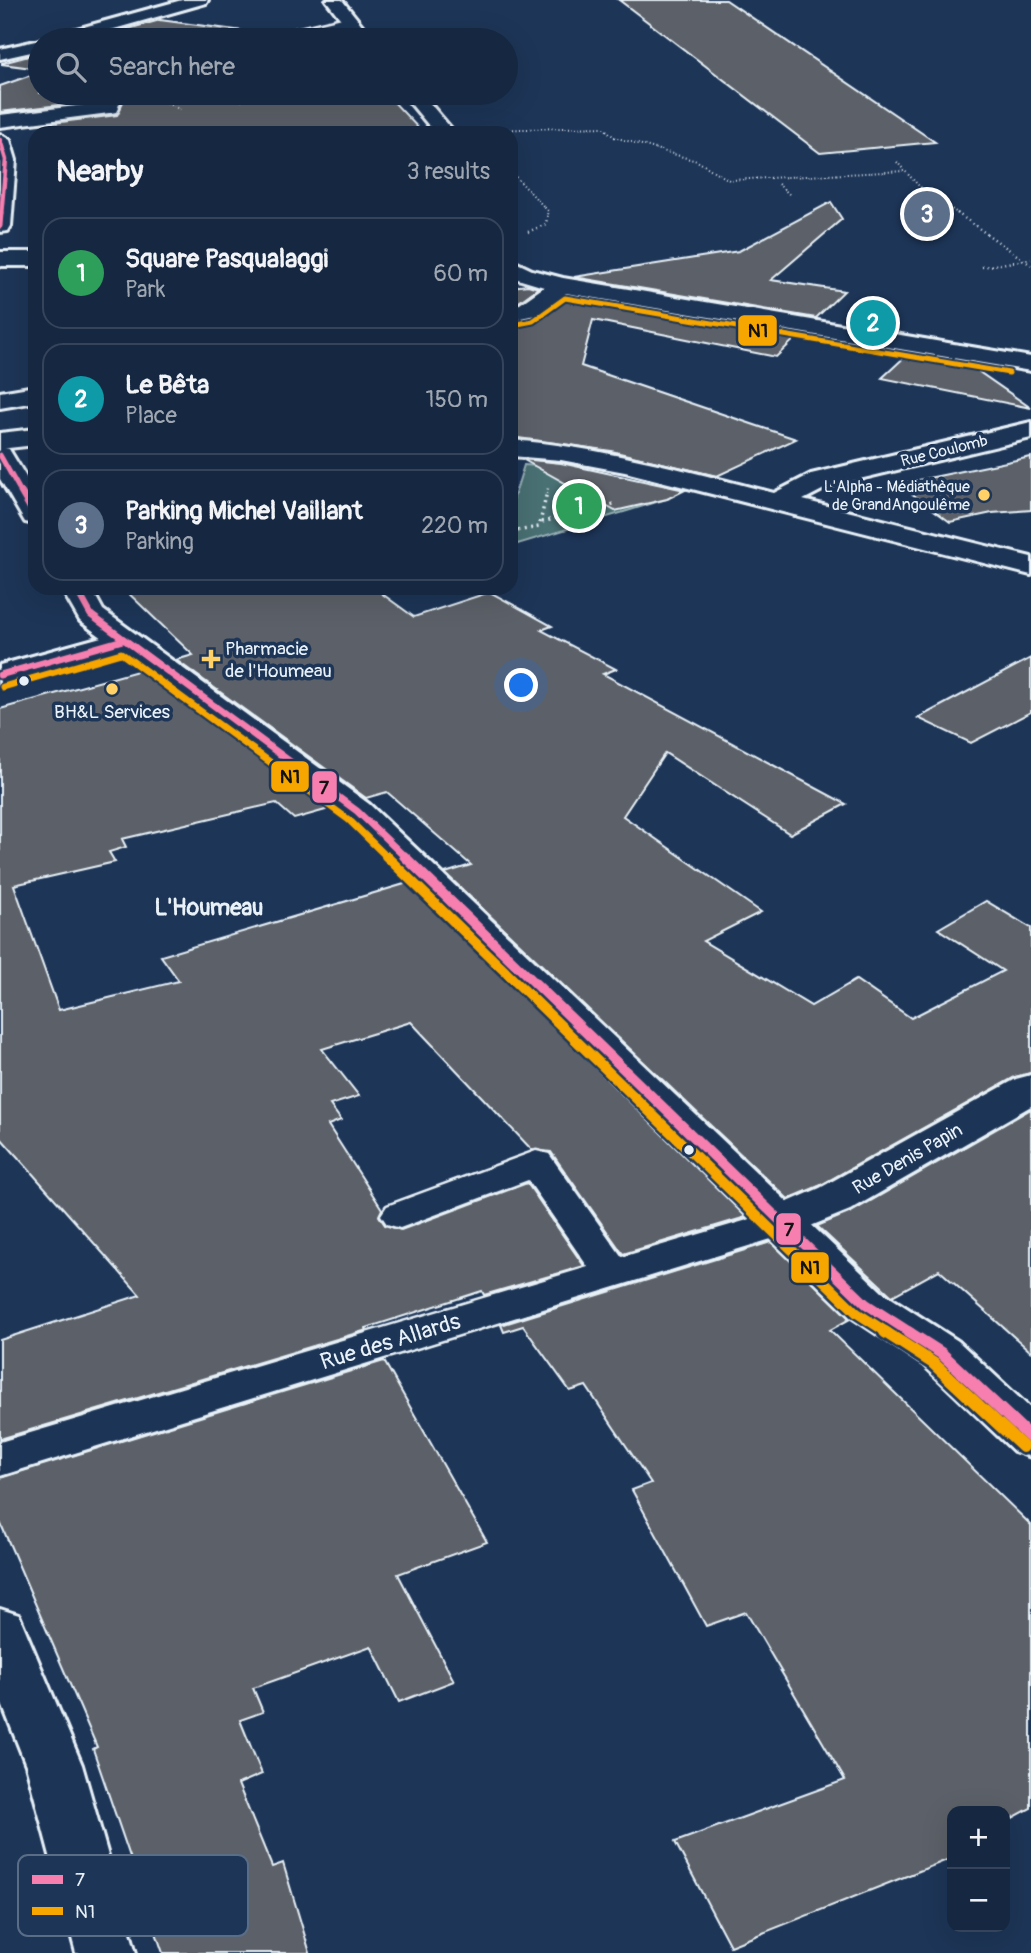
<!DOCTYPE html>
<meta charset="utf-8">
<style>
body{margin:0;font-family:Pangolin,sans-serif;background:#1f3048;color:#f1f3f6}
.controls{position:absolute;right:21px;bottom:21px;display:grid;overflow:hidden;border-radius:14px;box-shadow:0 7px 28px #0002}
.controls button{width:63px;height:63px;display:grid;place-items:center;padding:0;border:0;border-bottom:2px solid #35445a;background:#162841;color:#f1f3f6;font:35px sans-serif}
.you{position:absolute;left:522px;top:686px;width:24px;height:24px;margin:-18px;border:5px solid #fff;border-radius:50%;background:#1a73e8;box-shadow:0 0 0 10px #1a73e833}
.badge{display:grid;place-items:center;width:46px;height:46px;border-radius:50%;background:#ffd166;color:#fff;font-size:23px;font-weight:700}
.pin{position:absolute;translate:-50% -50%;border:4px solid #fff;box-shadow:0 2px 7px #0006}
.list{margin:0;padding:0;list-style:none}
h2{display:flex;justify-content:space-between;align-items:center;height:91px;margin:0;padding:0 28px;font-size:30px}
h2 small{font-size:23px;font-weight:400;color:#9ea6b1}
.list li{display:grid;grid-template-columns:46px 1fr auto;gap:21px;align-items:center;box-sizing:border-box;height:112px;margin:0 14px 14px;padding:0 14px;border:2px solid #35445a;border-radius:21px}
.list b{display:block;font-size:26px;white-space:nowrap}
.list p{margin:0;font-size:23px;white-space:nowrap;color:#9ea6b1}
.list em{font-size:23px;font-style:normal;color:#9ea6b1}
.icon{flex:none;width:38px;height:38px;fill:none;stroke:currentColor;stroke-width:2;stroke-linecap:round;stroke-linejoin:round}
.map{position:relative;flex:none;width:1031px;height:1953px;overflow:hidden}
.search{position:absolute;background:#162841;box-shadow:0 7px 28px #0002;left:28px;top:28px;width:490px;height:77px;display:flex;align-items:center;gap:18px;box-sizing:border-box;padding:0 24px;border-radius:38px;color:#9ea6b1;font-size:26px}
.panel{position:absolute;background:#162841;box-shadow:0 7px 28px #0002;left:28px;top:126px;width:490px;height:469px;border-radius:21px}
.map>svg:first-child{display:block}
</style>
<div class="map">
<svg width="1031" height="1953" viewBox="0 0 1031 1953">
<rect width="100%" height="100%" fill="#1d3557"/>
<filter id="ink" filterUnits="userSpaceOnUse"><feTurbulence type="fractalNoise" baseFrequency=".0143" numOctaves="2"/><feDisplacementMap in="SourceGraphic" scale="14" xChannelSelector="R" yChannelSelector="G"/><feConvolveMatrix kernelMatrix="1 2 1 2 8 2 1 2 1" color-interpolation-filters="sRGB"/></filter>
<g filter="url(#ink)">
<path fill="#486f73" stroke="#98b0b6" stroke-width="2" d="M524 465 593 470 667 499 511 546V507Z"/>
<g fill="#5c6167" stroke="#e8f1f8" stroke-width="2">
<path d="M619 0H726L935 142 820 153Z"/>
<path d="M160 20 265 34 257 40H88Z"/>
<path d="M40 53V69L2 64V63Z"/>
<path d="M40 72V93H105L102 100 0 112V86Z"/>
<path d="M127 93H399L400 95 389 97 423 133H48L45 124 117 115Z"/>
<path d="M831 202 842 219 771 280 844 291 816 318 574 277 739 251Z"/>
<path d="M528 285 538 288 519 302 511 303V287Z"/>
<path d="M567 296 799 335 776 357 593 320 581 366 796 439 717 476 611 451 511 437V322L537 317Z"/>
<path d="M909 353 966 363 1031 408 882 378Z"/>
<path d="M1031 457V510L992 513 950 522 899 484Z"/>
<path d="M522 459 561 463 685 490 667 499 615 511Z"/>
<path d="M123 588H374L414 617 490 592 552 626 541 630 616 669 603 674 846 804 790 834 665 753 623 816 761 912 703 941 811 1006 856 980 911 1018 1003 971 938 929 986 901 1031 928V1073L1015 1077 819 1186 788 1199 445 873 471 865 387 792 366 798 176 660 193 655Z"/>
<path d="M1031 658V712L971 743 918 718Z"/>
<path d="M141 670 329 809 294 819 276 803 122 839 126 847 109 852 115 862 14 885 59 1010 179 981 161 956 408 883 746 1217 623 1254 551 1152 532 1150 411 1022 322 1049 359 1096 330 1105 341 1120 328 1125 382 1209 379 1216 385 1225 401 1230 527 1183 584 1266 484 1295 482 1291 366 1328 367 1330 0 1439V1340L140 1295 0 1137V709Z"/>
<path d="M1031 1109V1352L939 1270 892 1296 817 1226 851 1212Z"/>
<path d="M771 1242 850 1319 830 1330 1031 1525V1808L1005 1822V1811H952V1858L730 1946 675 1842 845 1780 746 1612 706 1626 632 1490 651 1483 586 1386 570 1391 523 1326 504 1332 501 1325Z"/>
<path d="M384 1361 487 1542 398 1574 454 1681 399 1702 371 1646 253 1688 263 1712 240 1720 262 1774 238 1784 272 1867 283 1863 310 1953H163L93 1749 97 1747 0 1522V1478Z"/>
</g>
<g fill="none" stroke-linecap="round" stroke-linejoin="round">
<defs>
<g id="lane">
<path d="M351 16 358 20 356 23 282 40H260L262 37Z"/>
<path d="M108 93H124L116 111 110 113 102 108Z"/>
<path d="M536 1151 549 1154 622 1257 781 1210 794 1214 800 1223 794 1232 0 1476V1442L588 1267 528 1180 400 1228 387 1224 381 1215 387 1206Z"/>
</g>
<g id="street">
<path d="M182 0H208L206 3 75 40H48L51 36Z"/>
<path d="M326 0H342L374 40H357Z"/>
<path d="M40 40V50L0 59V49Z"/>
<path d="M402 93H421L455 133H435Z"/>
<path d="M110 102 117 104 119 108 117 112 0 127V115Z"/>
<rect x="0" y="252" width="35" height="14"/>
<path d="M511 260 532 270 563 278 1031 357V371L566 293 535 315 511 320V306L520 304 544 287 511 277Z"/>
<path d="M35 386V402L0 408V392Z"/>
<path d="M1031 422V438L830 486 803 500 1031 557V575L625 472 561 460 511 456V440C601 447 687 471 774 493L811 474Z"/>
<path d="M35 429V445L0 449V433Z"/>
<path d="M123 631 134 633 138 640 134 647 0 684V665Z"/>
<path d="M1031 1075V1106L850 1210 781 1238 765 1234 759 1223 765 1212 820 1188 1016 1079Z"/>
<path d="M0 1609 19 1615 82 1765 136 1953H76L26 1765 0 1699Z"/>
</g>
<g id="secondary">
<path d="M0 134 10 140 16 160 11 226 8 231 0 232Z"/>
<path d="M0 447 9 449 35 492V524L25 522 0 479Z"/>
<path d="M61 588H91L103 610 369 804 882 1292 958 1341 1031 1409V1457L1014 1451 924 1365 850 1316 345 818 80 621Z"/>
</g>
</defs>
<use href="#lane" stroke="#e8f1f8" stroke-width="5"/>
<use href="#street" stroke="#e8f1f8" stroke-width="6"/>
<use href="#secondary" stroke="#e8f1f8" stroke-width="6"/>
<g stroke="#e8f1f8" stroke-width="2" stroke-dasharray="1 2.5" stroke-linecap="butt">
<path d="M229 94 242 101"/>
<path d="M161 99 182 111"/>
<path d="M152 100 232 93"/>
<path d="M485 130 603 127 614 137 697 161 729 180 905 171 919 186 960 215"/>
<path d="M897 162 904 170"/>
<path d="M511 172 548 211 547 215"/>
<path d="M778 184 790 195"/>
</g>
<g stroke="#e8f1f8" stroke-width="2.5" stroke-dasharray="1 3.5" stroke-linecap="butt">
<path d="M957 213 1031 265"/>
<path d="M528 232 546 224 548 213"/>
<path d="M982 267 1031 259"/>
<path d="M547 494 548 488"/>
</g>
<g stroke="#e8f1f8" stroke-width="3.5" stroke-dasharray="2 4.5" stroke-linecap="butt">
<path d="M542 522 614 504"/>
<path d="M511 532 539 527 547 492"/>
</g>
<use href="#lane" fill="#1d3557" fill-rule="evenodd"/>
<use href="#street" fill="#1d3557" fill-rule="evenodd"/>
<use href="#secondary" fill="#1d3557" fill-rule="evenodd"/>
<defs>
<path id="bus-1-far4" d="M0 140 6 160 1 215"/>
<g id="bus-1-far3">
<path d="M0 226 1 213"/>
<path d="M0 455 22 494"/>
</g>
<g id="bus-1-far2">
<path d="M21 492 35 516"/>
<path d="M76 588 91 615 357 811 406 858"/>
<path d="M0 675 123 640"/>
</g>
<path id="bus-1-far1" d="M404 856 866 1304 911 1333"/>
<path id="bus-1" d="M908 1332 941 1353 1031 1438"/>
<path id="bus-2-far3" d="M513 325 533 321 565 298 1009 373"/>
<path id="bus-2-far2" d="M3 687 121 653 349 820 388 858"/>
<path id="bus-2-far1" d="M386 856 857 1313 888 1333"/>
<path id="bus-2" d="M885 1332 933 1363 1023 1447"/>
</defs>
<use href="#bus-1-far4" stroke="#1d3557" stroke-width="7"/>
<use href="#bus-1-far3" stroke="#1d3557" stroke-width="9"/>
<use href="#bus-1-far2" stroke="#1d3557" stroke-width="11"/>
<use href="#bus-1-far1" stroke="#1d3557" stroke-width="15"/>
<use href="#bus-1" stroke="#1d3557" stroke-width="18"/>
<use href="#bus-2-far3" stroke="#1d3557" stroke-width="9"/>
<use href="#bus-2-far2" stroke="#1d3557" stroke-width="11"/>
<use href="#bus-2-far1" stroke="#1d3557" stroke-width="15"/>
<use href="#bus-2" stroke="#1d3557" stroke-width="18"/>
<use href="#bus-1-far4" stroke="#f67faf" stroke-width="4.5"/>
<use href="#bus-1-far3" stroke="#f67faf" stroke-width="5"/>
<use href="#bus-1-far2" stroke="#f67faf" stroke-width="7"/>
<use href="#bus-1-far1" stroke="#f67faf" stroke-width="10"/>
<use href="#bus-1" stroke="#f67faf" stroke-width="12"/>
<use href="#bus-2-far3" stroke="#f7a600" stroke-width="5"/>
<use href="#bus-2-far2" stroke="#f7a600" stroke-width="7"/>
<use href="#bus-2-far1" stroke="#f7a600" stroke-width="10"/>
<use href="#bus-2" stroke="#f7a600" stroke-width="12"/>
</g>
</g>
<g fill="#ffd166" stroke="#1d3557" stroke-width="2.5">
<circle cx="984" cy="495" r="7"/>
<path d="M207.5 648.5h7v7h7v7h-7v7h-7v-7h-7v-7h7z"/>
<circle cx="112" cy="689" r="7"/>
</g>
<g fill="#e8f1f8" stroke="#1d3557" stroke-width="2.5">
<circle cx="24" cy="681" r="6"/>
<circle cx="689" cy="1150" r="6"/>
</g>
<g text-anchor="middle" stroke-width="7" stroke-linejoin="round" paint-order="stroke">
<g font-size="16" fill="#e8f1f8" stroke="#1d3557">
<text transform="translate(944 450) rotate(-14)" y="6">Rue Coulomb</text>
</g>
<g font-size="16" fill="#e8f1f8" stroke="#1d3557" text-anchor="end">
<text x="970" y="492">L'Alpha - Médiathèque<tspan x="970" dy="18">de GrandAngoulême</tspan></text>
</g>
<g font-size="19" fill="#e8f1f8" stroke="#1d3557" text-anchor="start">
<text x="225" y="655">Pharmacie<tspan x="225" dy="22">de l'Houmeau</tspan></text>
<text x="112" y="718" text-anchor="middle">BH&amp;L Services</text>
</g>
<g font-size="19" fill="#e8f1f8" stroke="#1d3557">
<text transform="translate(907 1158) rotate(-30)" y="7">Rue Denis Papin</text>
</g>
<g font-size="23" font-weight="bold" fill="#e8f1f8" stroke="#1d3557">
<text x="209" y="915">L'Houmeau</text>
</g>
<g font-size="23" fill="#e8f1f8" stroke="#1d3557">
<text transform="translate(390 1341) rotate(-17)" y="8">Rue des Allards</text>
</g>
</g>
<rect x="18" y="1855" width="230" height="81" rx="10" fill="#1d3557" stroke="#5a6d87" stroke-width="2"/>
<rect x="32" y="1875" width="31" height="9" fill="#f67faf"/>
<rect x="32" y="1907" width="31" height="8" fill="#f7a600"/>
<g font-size="19" fill="#e8f1f8">
<text x="75" y="1886">7</text>
<text x="75" y="1918">N1</text>
</g>
<g stroke="#1d3557" stroke-width="2.5">
<rect x="737" y="314" width="41" height="33" rx="7" fill="#f7a600"/>
<rect x="270" y="760" width="40" height="33" rx="7" fill="#f7a600"/>
<rect x="311" y="770" width="27" height="34" rx="7" fill="#f67faf"/>
<rect x="775" y="1212" width="27" height="34" rx="7" fill="#f67faf"/>
<rect x="790" y="1251" width="40" height="33" rx="7" fill="#f7a600"/>
</g>
<g font-size="19" text-anchor="middle" font-weight="bold" fill="#111">
<text x="758" y="337">N1</text>
<text x="290" y="783">N1</text>
<text x="324" y="794">7</text>
<text x="789" y="1236">7</text>
<text x="810" y="1274">N1</text>
</g>
</svg>
<div class="controls">
<button>+</button>
<button>−</button>
</div>
<div class="you"></div>
<div class="pin badge" style="left:579px;top:506px;background:#2e9e5b">1</div>
<div class="pin badge" style="left:873px;top:323px;background:#0f9aa8">2</div>
<div class="pin badge" style="left:927px;top:214px;background:#5c6f8a">3</div>
<div class="search"><svg class="icon" aria-label="search" viewBox="0 0 24 24"><circle cx="10" cy="10" r="6"/><path d="M15 15l6 6"/></svg>Search here</div>
<section class="panel">
<h2>Nearby<small>3 results</small></h2>
<ul class="list">
<li><span class="badge" style="background:#2e9e5b">1</span><div><b>Square Pasqualaggi</b><p>Park</p></div><em>60 m</em></li>
<li><span class="badge" style="background:#0f9aa8">2</span><div><b>Le Bêta</b><p>Place</p></div><em>150 m</em></li>
<li><span class="badge" style="background:#5c6f8a">3</span><div><b>Parking Michel Vaillant</b><p>Parking</p></div><em>220 m</em></li>
</ul>
</section>
</div>
